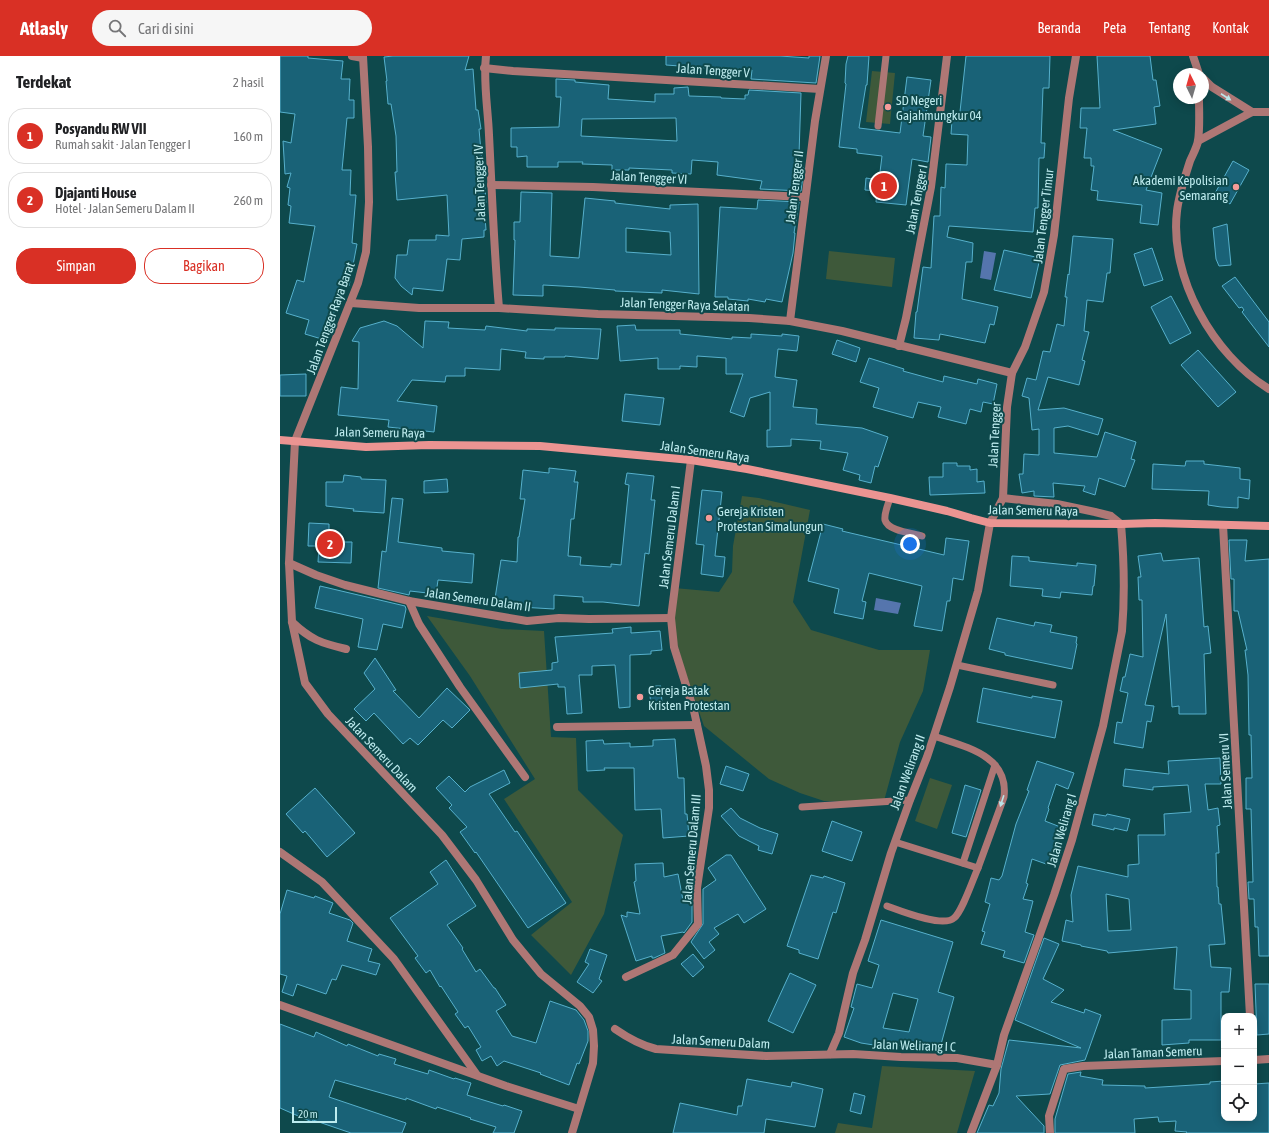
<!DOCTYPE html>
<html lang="id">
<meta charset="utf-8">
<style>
body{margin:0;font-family:"Asap Condensed",sans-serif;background:#f6f6f6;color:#202124}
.controls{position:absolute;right:12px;bottom:12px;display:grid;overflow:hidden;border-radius:8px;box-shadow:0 2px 10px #0003}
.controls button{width:36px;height:36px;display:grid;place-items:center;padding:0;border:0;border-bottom:1px solid #e0e0e0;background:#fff;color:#202124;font:20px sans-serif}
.compass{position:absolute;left:893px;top:12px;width:36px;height:36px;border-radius:50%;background:#fff;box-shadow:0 2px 10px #0003;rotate:355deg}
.scale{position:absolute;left:12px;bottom:10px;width:45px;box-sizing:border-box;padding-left:4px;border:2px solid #bdebee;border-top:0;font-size:11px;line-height:14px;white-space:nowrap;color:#bdebee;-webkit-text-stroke:3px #0e494c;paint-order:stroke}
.you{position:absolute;left:630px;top:488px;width:14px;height:14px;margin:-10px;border:3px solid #fff;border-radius:50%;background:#1a73e8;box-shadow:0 0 0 6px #1a73e833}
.badge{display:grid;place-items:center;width:26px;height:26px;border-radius:50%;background:#d93025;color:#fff;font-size:13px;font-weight:700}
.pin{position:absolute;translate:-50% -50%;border:2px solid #fff;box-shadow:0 1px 4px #0006}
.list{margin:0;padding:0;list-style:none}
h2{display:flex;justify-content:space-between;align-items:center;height:52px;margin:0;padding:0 16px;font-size:17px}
h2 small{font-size:13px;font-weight:400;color:#757577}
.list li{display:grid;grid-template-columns:26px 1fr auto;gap:12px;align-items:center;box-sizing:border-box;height:56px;margin:0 8px 8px;padding:0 8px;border:1px solid #e0e0e0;border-radius:16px}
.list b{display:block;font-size:15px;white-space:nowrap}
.list p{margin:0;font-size:13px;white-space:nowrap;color:#757577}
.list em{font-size:13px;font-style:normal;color:#757577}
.actions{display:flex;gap:8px;padding:12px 16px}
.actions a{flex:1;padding:9px 0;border:1px solid #d93025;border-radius:16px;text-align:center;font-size:14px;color:#d93025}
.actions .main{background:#d93025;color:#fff}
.icon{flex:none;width:22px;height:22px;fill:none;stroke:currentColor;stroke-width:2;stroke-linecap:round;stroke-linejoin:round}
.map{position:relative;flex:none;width:989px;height:1077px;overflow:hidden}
header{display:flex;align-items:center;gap:24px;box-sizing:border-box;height:56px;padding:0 20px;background:#d93025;color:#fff}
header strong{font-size:19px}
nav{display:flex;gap:22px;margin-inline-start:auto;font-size:14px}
.search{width:280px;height:36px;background:#f6f6f6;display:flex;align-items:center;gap:10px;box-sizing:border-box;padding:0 14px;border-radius:22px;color:#757577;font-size:15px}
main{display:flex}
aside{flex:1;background:#fff}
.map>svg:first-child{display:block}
</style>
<header>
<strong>Atlasly</strong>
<div class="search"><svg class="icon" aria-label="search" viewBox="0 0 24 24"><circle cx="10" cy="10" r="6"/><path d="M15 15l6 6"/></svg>Cari di sini</div>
<nav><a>Beranda</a><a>Peta</a><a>Tentang</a><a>Kontak</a></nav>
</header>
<main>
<aside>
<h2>Terdekat<small>2 hasil</small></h2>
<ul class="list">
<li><span class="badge">1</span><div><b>Posyandu RW VII</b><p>Rumah sakit · Jalan Tengger I</p></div><em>160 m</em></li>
<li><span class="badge">2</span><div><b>Djajanti House</b><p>Hotel · Jalan Semeru Dalam II</p></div><em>260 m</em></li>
</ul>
<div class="actions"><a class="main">Simpan</a><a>Bagikan</a></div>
</aside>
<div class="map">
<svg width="989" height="1077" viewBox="0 0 989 1077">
<rect width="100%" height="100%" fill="#0e494c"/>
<g fill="#3e593a">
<path d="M592 15 615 17 610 68 586 66Z"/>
<path d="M549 195 615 202 612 231 546 223Z"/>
<path d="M462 440 479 442 530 454 513 546 531 574 599 594H650L643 635 620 686 604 745H544L520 737 489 723 424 670 404 612 394 576V532L439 536 452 516 453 490Z"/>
<path d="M147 560 222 573 264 575 271 681 296 682 298 734 343 779 324 858 291 919 251 879 292 846 224 743 255 723 190 620Z"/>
<path d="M650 722 672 729 657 773 635 765Z"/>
<path d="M602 1010 695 1015 677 1077H555L558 1067 592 1072Z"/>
</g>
<g fill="#5575ad">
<path d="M704 195 716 197 711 224 700 222Z"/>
<path d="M596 542 621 547 618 558 594 554Z"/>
</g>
<g fill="#196277" stroke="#56b0cc" fill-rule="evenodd">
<path d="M0 0H28V2L63 5 61 23H70L69 44H74V62H67L62 114H71L70 139H76L72 187 77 188 69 230 63 228 45 284 25 278 29 264 6 257 17 224 24 226 35 170 9 167 11 150 8 149 10 132 7 131 11 117 5 118 3 85 11 87 15 58 0 56Z"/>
<path d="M113 0H189L185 14 193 13 196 54H198L201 73H199L203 118 204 117 206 147H204L206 174H204V181L182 183 180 204 167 203 163 235 133 232 132 239 121 230 115 222 117 199H127L129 184H156V179L169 180 167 139 117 144 115 116H117L116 80 111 48H108L106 25H107L104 1Z"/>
<path d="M386 0H500L529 2V0H540L536 27 471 23 472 14 441 12V13L386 9Z"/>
<path d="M568 0H589L587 29H586L579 72 620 77 627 21 651 24 643 80 651 81 648 106 632 103 626 149 596 146 597 135 585 134 586 122 599 124 602 100 577 97V93L559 91 566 28 565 27 566 8Z"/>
<path d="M686 0H770L769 32H763L761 87H765L764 102H759L758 152H755L753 176 669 170 667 181 693 187 692 206H686L682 243 718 251 714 269 710 268 705 287 660 278 659 284 634 282 636 256H637L643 211 651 212 654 160H660L661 131 665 132 666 108 687 109 688 79 671 78 672 64 679 65Z"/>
<path d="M817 0H870L873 24H876L880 50 874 51 876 68 833 74 882 93 866 134 882 137 878 169 860 167 862 149 817 144 818 135 811 134 814 110H811V102H804L807 72H800L801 52H820Z"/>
<path d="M276 23 295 24V26L329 29 328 43 375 46V38H394V32L408 31 409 40 441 41V42L465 43V39H468L469 34 521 37 519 99 516 111 524 112 521 135 480 133 482 125 437 119 438 106 412 104 411 118 392 117V114L349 112V114H332V109L302 108 303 106H278V111H247V100L237 101V91H231V72L279 71 281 41H276ZM396 62 397 85 301 80 302 63Z"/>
<path d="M953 105 969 114 950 148 934 139Z"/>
<path d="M241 136 272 137 270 200 299 202 305 142 335 145V147L390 153V149L418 148 419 238 382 234V237L335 235V234L299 231 263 229V240L233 239 235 184H234V166H240ZM346 172 390 176 391 199 346 196Z"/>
<path d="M478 144 519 146 514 177H515L513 197 502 246 486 243 485 246 468 243V245L448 243V241H435L440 151 477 153Z"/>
<path d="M947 168 951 209 939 210 936 203 933 172Z"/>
<path d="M793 180 833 183 830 217H827L823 246 807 244 804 275 809 276 802 304 805 305 799 329 768 321 758 354 784 352 823 363 818 379 788 370 774 372V397L817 401 825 376 856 386 851 403 855 404 845 431 819 422 815 439 803 435 805 430 773 427 774 441 754 440V435L742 437 739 418H743L744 398 759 399V373L752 374 749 342 742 340 747 322 756 324 763 295 770 296 777 268 784 270 787 241H785L788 218 789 219Z"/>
<path d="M872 192 883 224 864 230 854 198Z"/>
<path d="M724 194 760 202 751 242 714 234Z"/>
<path d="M955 221 989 266V291L962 256 964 254 962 251 959 252 942 230Z"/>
<path d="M891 240 911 277 890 288 871 251Z"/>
<path d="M104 265 117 270 143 292 145 265 169 266 168 272 205 274 206 270 247 275V273L275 274V272L321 273 318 303 285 300V301H264V303L245 302 246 296 221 293 220 314 185 312V320H166L165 326 132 324 117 345 157 350 154 376 108 371 109 364 58 359 61 331 78 333 79 286 72 285 80 272Z"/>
<path d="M355 269 356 274H400V278L452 283V281L471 282V278L502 280V278L519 280 517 295 498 293 495 321 517 324 513 351 537 353 536 368 582 372 608 381 598 411 595 410 591 427 579 424 580 419 563 414 568 397 540 393 541 385 511 383V390L487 391V374H490V336L470 342 464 361 450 356 463 318H446V302L417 300V311L400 310V313H378V302L340 305 337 270Z"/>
<path d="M557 284 580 292 576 306 552 298Z"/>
<path d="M918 294 956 336 938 351 901 309Z"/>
<path d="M589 302 624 313 623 315 663 326 664 320 697 328 698 323 717 328 713 348 703 346 701 356 690 353 686 368 658 361 661 351 638 346 633 362 593 351 599 332 580 326Z"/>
<path d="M26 318V340H0V319Z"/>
<path d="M345 338 384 342 380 369 342 365Z"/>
<path d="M906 405H924V408L960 412V423L970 424 969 443 958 441V452L941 451 928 449 929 435 872 433 873 408 905 410Z"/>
<path d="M663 407H677V410H690V414L697 413V426L704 425 705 437 650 439 649 421H663Z"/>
<path d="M269 412 296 415 294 426H298L294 463H291L288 500 301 501 300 509 331 511V508L341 509 349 429 345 428 347 417 374 420 371 444H375L369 498 365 497 359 550 323 546H303V541L274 539V553L240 551V552L214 549 221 504 237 506 238 481H239L245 443H240L243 414 269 417Z"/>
<path d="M64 419 81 421V423L106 424 104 457 73 455 74 453 46 450V426H63Z"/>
<path d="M167 423 168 436 144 437V425Z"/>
<path d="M422 434 442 436 435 500 445 501 443 521 421 518 424 489 416 488Z"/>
<path d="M112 442 123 443 118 486 162 492V495L194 498 192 527 158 524 156 538 130 535 129 539 98 532 102 495 106 496Z"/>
<path d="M29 467 49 468V486H72L71 507 38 506 39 490H28Z"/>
<path d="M543 468 563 473 562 475 664 499 666 482 689 485 683 524 673 522 670 545H667L662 575 634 570 642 530 589 517 582 545 586 546 583 563 554 557 559 533 528 525Z"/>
<path d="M949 484H967L965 505 989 503V900H979L978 871H975L974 843H969L968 826H973L971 753H966V722H972L971 679H969L968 619 965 594H967L958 555H954V523H951Z"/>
<path d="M881 497 883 505 919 502 924 571 928 570 931 597 924 598 926 658H899V650L892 651 886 558 865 649 874 650 871 666 867 665 863 692 834 687 837 666 842 667 848 637 840 635 843 621H845L850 598 863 601 862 544H859L858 521H861L858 500Z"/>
<path d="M732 500 749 501V505L797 510V507L816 509 814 530H813L812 539 781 536 780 542 762 540 763 533 730 530Z"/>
<path d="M40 530 125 550 126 553 122 572 103 568 97 594 78 591 83 563 35 552Z"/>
<path d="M717 562 754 570 755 566 772 569 770 576 797 581 796 587 797 588 792 613 725 599V597L709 593Z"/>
<path d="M351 571V577L380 575 382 594 371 595V598L350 599V651L339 652 335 609 312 610V619H299L302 657 287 658 285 631H278V628L240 632 239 617 272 614V607L278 606 275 581 333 577 332 573Z"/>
<path d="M95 602 116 634 113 635 139 662 167 632 190 654 172 672 163 664 138 689 130 682 123 688 94 657 86 665 74 653 95 633 84 617Z"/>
<path d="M369 630H381L382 649 371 650Z"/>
<path d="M703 632 752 642V640L782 645 775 682 697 666Z"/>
<path d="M395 683 398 722H404L405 758H407L409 780 383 782 381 753 355 754 354 712H324L325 714 307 715 306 685 323 684 324 688 350 687V691L373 690V684Z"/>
<path d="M940 702 941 728H925L928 754 938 752 940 769 937 770 939 797H936L937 831H938L939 848H941L945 888 929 889 931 911 951 912 949 936H941V984H909V987L882 989V964L911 963V934L894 933 897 891 828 897 827 895 801 890V889L782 885 786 864 793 866 791 839 798 810 848 821V809L859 808 858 779H885L884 758 911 756 908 729 873 731V734L843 730 845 713 889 718 888 705ZM826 838 849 843 851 874 828 875Z"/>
<path d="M757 705 794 717 788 733 776 728 768 752 769 753 765 765 783 772 769 809 752 803 746 827 748 828 743 843 753 845 745 876 754 879 744 907 723 901 725 895 701 888 705 876 702 875 710 848 705 846 711 822 719 824 722 820 736 768 749 735 747 734Z"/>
<path d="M446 710 469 718 463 735 440 728Z"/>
<path d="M224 714 230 727 209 738 235 776 237 775 286 847 248 872 196 796 195 797 180 776 187 771 169 752 172 749 156 732 169 720 185 736 190 731Z"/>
<path d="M685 729 701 734 686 781 672 777Z"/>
<path d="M35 732 75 777 47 801 25 775 23 777 6 758Z"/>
<path d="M451 752 460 762 480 772 498 778 492 798 478 794 479 790 459 780 441 760Z"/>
<path d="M814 758 826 760 827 758 850 763 847 775 834 772V774L812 769Z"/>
<path d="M552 765 582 776 572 805 542 795Z"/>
<path d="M446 799H451L486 853 464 867 458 858 434 872 439 878 429 886 435 894 424 903 411 886 423 868V833L436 824 428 812Z"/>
<path d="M166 804 196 850 167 869 183 892 182 893 196 916 200 913 214 932H215L226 949 216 955 232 980 256 987 270 945 296 954 304 964 308 975V985L299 1008 297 1007 289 1029 260 1018 261 1017 224 1005 217 1010 211 1000 202 1005 196 994 201 991 188 970 185 972 175 958 178 956 161 930 160 931 150 914 146 917 135 902 138 900 110 862 158 828 150 816Z"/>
<path d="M383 807 384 821 398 818 403 844 412 839V866L404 877 403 876 381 880 385 897 374 902H372V900L356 905 341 859 347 861V856L360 858 354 826 356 825 355 808Z"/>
<path d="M531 819 543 822 544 820 565 827 556 857 553 856 538 903 519 897V894L507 890Z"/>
<path d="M7 834 34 842 35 840 53 847 49 857 70 864 73 867 67 885 92 893 88 905 100 908 96 919 62 909 56 924 52 923 46 938 17 928 13 940 2 936 7 920 0 918V858Z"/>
<path d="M601 864 673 886 658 936 674 941 660 992H654L653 994 600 987V990L581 987 564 981 574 952 571 951 577 928 592 932 599 909 588 905ZM613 937 638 943 629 976 603 972Z"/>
<path d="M764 882 779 888 763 923 784 934 771 946 804 957 805 953 821 959 805 1004 780 1009 770 1038 736 1040 764 1070V1077H697L709 1049 713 1050 719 1037 721 1013 729 984 801 992 735 964Z"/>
<path d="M310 893 327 899 319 923 322 925 313 937 297 926 309 908 305 906Z"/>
<path d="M413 898 424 911 413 921 401 908Z"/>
<path d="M510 917 536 929 513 977 488 965Z"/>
<path d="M975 928H989V978L977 979Z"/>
<path d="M0 968 34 981 36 976 67 990 68 988 98 1000 99 998 116 1003 114 1008 148 1018 149 1014 174 1023 175 1022 191 1027 187 1039 223 1050 224 1049 242 1055 234 1077H213L216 1071 190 1063 191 1062 157 1051 156 1053 126 1042V1044L55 1024 49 1041 126 1067 122 1077H71L33 1064 32 1066 0 1052Z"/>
<path d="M801 1016 800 1020 823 1024 822 1029 865 1030V1032L930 1028V1026L944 1025V1062H974V1028L989 1027V1077H906L907 1076 895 1075 896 1065 879 1066 878 1061 854 1063 855 1077H775V1063L788 1018Z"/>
<path d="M467 1023 511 1031 512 1026 543 1033 535 1071 486 1063 484 1077H393L400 1047 457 1059 458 1050H462Z"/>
<path d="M574 1037 585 1040 581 1058 570 1055Z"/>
</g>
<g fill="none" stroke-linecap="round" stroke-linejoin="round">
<g stroke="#ae7775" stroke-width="7">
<path d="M598 70 606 0"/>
<path d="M610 442C608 449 604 457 605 464 608 475 632 477 642 480"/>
<path d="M677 609 773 629"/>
<path d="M654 680C685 691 729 699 724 741L698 812"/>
<path d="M522 751 630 744"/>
<path d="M683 807 715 709"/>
<path d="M607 850C621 855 663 872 674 862 682 856 693 823 698 812L615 786"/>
</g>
<g stroke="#ae7775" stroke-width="8">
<path d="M72 0 83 2"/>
<path d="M83 0 88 91 89 146 86 196 78 227 15 385 9 507 12 566 25 627 48 658 162 779 196 824 233 884 261 918 300 950 309 961 313 974 314 990 313 1007 292 1077"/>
<path d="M206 0C203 26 208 53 209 79 212 137 214 195 219 252"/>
<path d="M913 0 919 18"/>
<path d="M204 12 233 15 540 33"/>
<path d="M923 22 932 31 972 56"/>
<path d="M919 42C919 56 920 71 918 85 917 91 913 98 910 105 905 121 899 138 897 155 889 221 933 299 989 333"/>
<path d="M918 85 972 56H989"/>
<path d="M211 129 313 131 525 141"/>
<path d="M71 247 139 252H219L318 258 469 262 510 265 562 275 732 317"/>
<path d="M510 265 535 65 546 0"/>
<path d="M619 290 626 262 651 131 667 0"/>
<path d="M943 469 970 960"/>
<path d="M9 507 36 519 65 529 129 545 247 565 279 562 309 563 391 562"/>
<path d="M129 545 139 568 180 631 245 721"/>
<path d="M12 566C31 584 41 587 66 593"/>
<path d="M277 671 417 669"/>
<path d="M0 796 42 826 114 903 197 1019"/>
<path d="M346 921 393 899 418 868 417 832 429 752V734L426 710 414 655 394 591 391 562 411 404"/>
<path d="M0 949 226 1030 299 1053"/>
<path d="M335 973C348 982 360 989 376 993L486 1000 573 998 621 1001 677 1002 717 1009"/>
<path d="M550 998 559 977 573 917 585 884 611 797 630 744 647 701 670 631 698 535 710 467 723 442 727 351 732 317 745 291 764 236 774 179 789 42 796 0"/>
<path d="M974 1004 989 1003"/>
<path d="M691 1077 717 1009 724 979 774 839 792 784 823 670 842 575C845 539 844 503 841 468L831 460 815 456 777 448 723 442"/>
<path d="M770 1077 769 1060 784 1013 803 1010 944 1005"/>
</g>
<path stroke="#eb9492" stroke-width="8" d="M0 384 86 391 149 389 260 390 411 404 467 413 610 442 667 455 691 462 710 467 841 468 875 467 989 470"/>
</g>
<defs><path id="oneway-solid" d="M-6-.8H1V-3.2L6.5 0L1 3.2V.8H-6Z"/></defs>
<g fill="#bce5e8">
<use href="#oneway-solid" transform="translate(946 41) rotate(33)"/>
<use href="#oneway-solid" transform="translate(722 745) rotate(108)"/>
</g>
<g fill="#f59b99" stroke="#0e494c" stroke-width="1.5">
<circle cx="608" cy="51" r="4"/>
<circle cx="956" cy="131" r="4"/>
<circle cx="429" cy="462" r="4"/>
<circle cx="360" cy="641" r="4"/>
</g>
<g text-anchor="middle" stroke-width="4" stroke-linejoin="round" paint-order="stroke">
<g font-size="13" fill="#bdebee" stroke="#0e494c">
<text transform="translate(433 14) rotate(4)" y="5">Jalan Tengger V</text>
<text transform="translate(369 121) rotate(3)" y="5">Jalan Tengger VI</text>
<text transform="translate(199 127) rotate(-92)" y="5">Jalan Tengger IV</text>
<text transform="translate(514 131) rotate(-83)" y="5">Jalan Tengger II</text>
<text transform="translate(636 143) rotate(-79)" y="5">Jalan Tengger I</text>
<text transform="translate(763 160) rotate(-83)" y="5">Jalan Tengger Timur</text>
<text transform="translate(405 248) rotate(2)" y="5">Jalan Tengger Raya Selatan</text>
<text transform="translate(50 262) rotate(-70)" y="5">Jalan Tengger Raya Barat</text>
<text transform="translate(100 376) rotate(1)" y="5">Jalan Semeru Raya</text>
<text transform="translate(714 379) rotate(-87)" y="5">Jalan Tengger</text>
<text transform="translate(425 395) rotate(8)" y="5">Jalan Semeru Raya</text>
<text transform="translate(753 454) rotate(1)" y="5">Jalan Semeru Raya</text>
<text transform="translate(389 481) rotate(-83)" y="5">Jalan Semeru Dalam I</text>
<text transform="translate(198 543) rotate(8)" y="5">Jalan Semeru Dalam II</text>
<text transform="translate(102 698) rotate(47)" y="5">Jalan Semeru Dalam</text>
<text transform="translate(945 715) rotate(-93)" y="5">Jalan Semeru VI</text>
<text transform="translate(627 716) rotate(-70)" y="5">Jalan Welirang II</text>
<text transform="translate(781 774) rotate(-74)" y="5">Jalan Welirang I</text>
<text transform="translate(411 793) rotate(-85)" y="5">Jalan Semeru Dalam III</text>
<text transform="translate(441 985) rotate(3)" y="5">Jalan Semeru Dalam</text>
<text transform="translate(634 989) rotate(2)" y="5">Jalan Welirang I C</text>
<text transform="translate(873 996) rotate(-2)" y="5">Jalan Taman Semeru</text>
</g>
<g font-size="13" fill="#bdebee" stroke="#0e494c" text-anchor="start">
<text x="616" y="49">SD Negeri<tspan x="616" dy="15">Gajahmungkur 04</tspan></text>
<text x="948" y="129" text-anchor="end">Akademi Kepolisian<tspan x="948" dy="15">Semarang</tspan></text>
<text x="437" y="460">Gereja Kristen<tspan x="437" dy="15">Protestan Simalungun</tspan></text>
<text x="368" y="639">Gereja Batak<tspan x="368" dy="15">Kristen Protestan</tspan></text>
</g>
</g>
</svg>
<div class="controls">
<button>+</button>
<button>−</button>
<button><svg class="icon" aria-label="locate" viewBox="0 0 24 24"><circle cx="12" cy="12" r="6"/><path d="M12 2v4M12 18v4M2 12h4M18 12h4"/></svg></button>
</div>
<svg class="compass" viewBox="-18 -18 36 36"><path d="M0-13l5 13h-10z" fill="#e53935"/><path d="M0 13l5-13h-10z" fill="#757577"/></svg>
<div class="scale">20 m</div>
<div class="you"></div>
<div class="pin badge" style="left:604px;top:130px">1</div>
<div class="pin badge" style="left:50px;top:488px">2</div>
</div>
</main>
